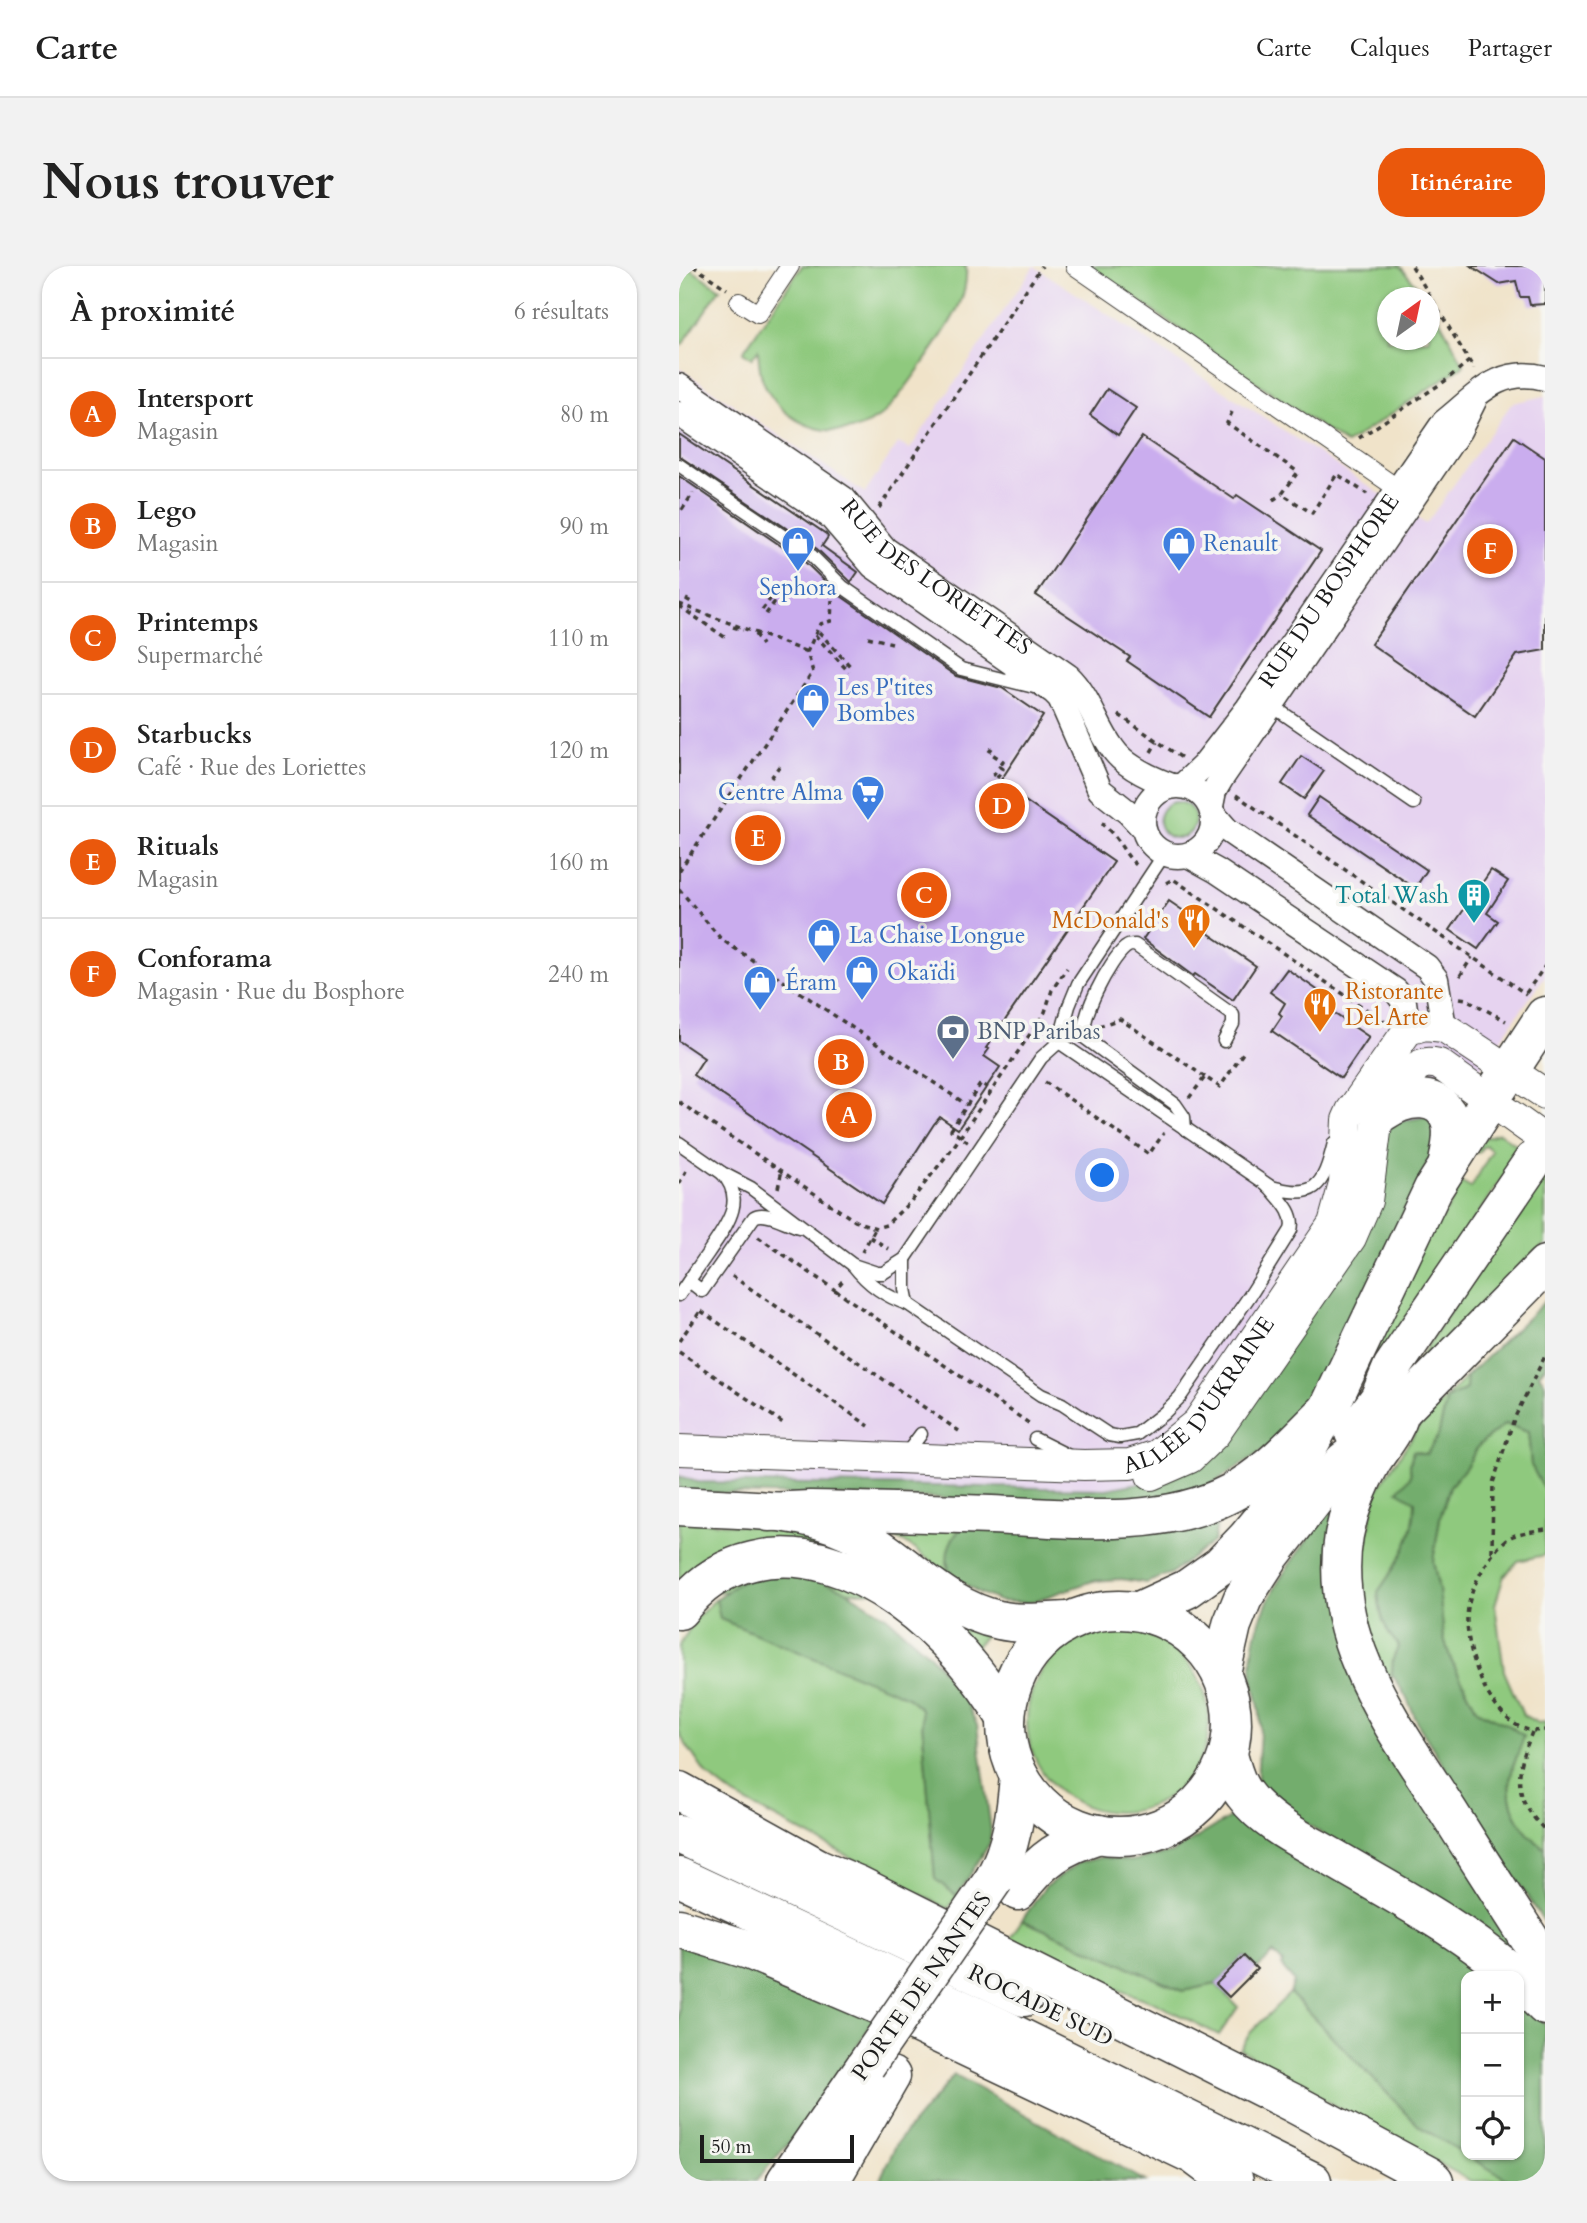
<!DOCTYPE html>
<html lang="fr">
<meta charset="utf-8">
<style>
body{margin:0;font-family:Cardo,serif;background:#f2f2f2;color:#222}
.controls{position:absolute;right:21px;bottom:21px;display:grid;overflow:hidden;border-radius:14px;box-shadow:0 2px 5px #0004}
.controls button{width:63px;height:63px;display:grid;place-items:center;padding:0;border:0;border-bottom:2px solid #e0e0e0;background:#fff;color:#222;font:35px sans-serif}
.compass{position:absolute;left:698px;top:21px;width:63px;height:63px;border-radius:50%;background:#fff;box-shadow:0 2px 5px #0004;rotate:33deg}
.scale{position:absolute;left:21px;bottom:18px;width:154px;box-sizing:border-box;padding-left:7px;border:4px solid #1c1c1c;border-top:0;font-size:19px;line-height:24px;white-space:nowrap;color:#1c1c1c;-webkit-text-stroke:5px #f6f6f2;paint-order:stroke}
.you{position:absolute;left:424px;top:910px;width:24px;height:24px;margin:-18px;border:5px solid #fff;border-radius:50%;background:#1a73e8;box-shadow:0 0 0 10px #1a73e833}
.badge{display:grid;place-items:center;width:46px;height:46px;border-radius:50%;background:#ea580c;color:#fff;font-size:23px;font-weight:700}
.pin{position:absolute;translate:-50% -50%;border:4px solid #fff;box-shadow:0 2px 7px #0006}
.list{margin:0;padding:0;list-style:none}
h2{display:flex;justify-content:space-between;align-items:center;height:91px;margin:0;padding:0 28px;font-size:30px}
h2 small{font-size:23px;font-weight:400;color:#767676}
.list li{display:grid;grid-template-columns:46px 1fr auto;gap:21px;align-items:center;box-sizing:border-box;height:112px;padding:0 28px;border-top:2px solid #e0e0e0}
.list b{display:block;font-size:26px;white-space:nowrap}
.list p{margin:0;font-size:23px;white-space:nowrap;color:#767676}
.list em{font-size:23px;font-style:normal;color:#767676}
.icon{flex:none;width:38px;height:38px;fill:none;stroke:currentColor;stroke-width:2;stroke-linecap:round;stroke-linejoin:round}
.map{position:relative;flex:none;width:866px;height:1915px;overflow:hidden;border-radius:28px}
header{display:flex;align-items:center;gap:42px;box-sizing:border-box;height:98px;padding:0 35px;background:#fff;border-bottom:2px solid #e0e0e0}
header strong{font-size:33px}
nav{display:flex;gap:38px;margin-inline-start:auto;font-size:24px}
.intro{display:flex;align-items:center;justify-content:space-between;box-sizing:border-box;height:168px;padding:0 42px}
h1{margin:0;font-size:49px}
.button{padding:18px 32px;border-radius:28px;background:#ea580c;color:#fff;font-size:24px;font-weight:700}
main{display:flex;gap:42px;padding:0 42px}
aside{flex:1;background:#fff;border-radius:28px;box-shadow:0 2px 5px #0004}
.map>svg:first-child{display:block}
</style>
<header>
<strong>Carte</strong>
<nav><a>Carte</a><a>Calques</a><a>Partager</a></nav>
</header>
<div class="intro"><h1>Nous trouver</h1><a class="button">Itinéraire</a></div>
<main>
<aside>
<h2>À proximité<small>6 résultats</small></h2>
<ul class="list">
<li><span class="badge">A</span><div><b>Intersport</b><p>Magasin</p></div><em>80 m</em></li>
<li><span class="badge">B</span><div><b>Lego</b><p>Magasin</p></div><em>90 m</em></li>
<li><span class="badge">C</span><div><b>Printemps</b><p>Supermarché</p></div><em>110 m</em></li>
<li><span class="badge">D</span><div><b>Starbucks</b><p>Café · Rue des Loriettes</p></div><em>120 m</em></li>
<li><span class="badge">E</span><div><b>Rituals</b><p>Magasin</p></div><em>160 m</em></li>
<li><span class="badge">F</span><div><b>Conforama</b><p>Magasin · Rue du Bosphore</p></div><em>240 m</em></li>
</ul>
</aside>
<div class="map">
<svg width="866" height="1915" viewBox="0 0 866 1915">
<rect width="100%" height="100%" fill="#f6f6f2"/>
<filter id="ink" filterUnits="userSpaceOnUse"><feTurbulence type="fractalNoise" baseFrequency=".0143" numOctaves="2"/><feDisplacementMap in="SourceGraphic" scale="14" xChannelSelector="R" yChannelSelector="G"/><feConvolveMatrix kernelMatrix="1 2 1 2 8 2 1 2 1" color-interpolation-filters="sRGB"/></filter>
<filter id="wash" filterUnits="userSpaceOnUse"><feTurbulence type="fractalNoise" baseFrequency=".00686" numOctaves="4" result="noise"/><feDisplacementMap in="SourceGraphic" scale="28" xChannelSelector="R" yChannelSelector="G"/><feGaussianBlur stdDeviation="1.57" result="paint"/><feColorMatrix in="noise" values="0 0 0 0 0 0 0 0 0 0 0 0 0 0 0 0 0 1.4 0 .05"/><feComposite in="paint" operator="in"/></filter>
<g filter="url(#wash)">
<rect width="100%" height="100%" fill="#f0e3c9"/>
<path fill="#e6d3f0" d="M355 0 747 258 833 137 866 130V710L693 956 483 1213 427 1223 18 1216 0 1210V102L186 227 219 177 231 183Z"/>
<g fill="#8fc97e" stroke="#56724d" stroke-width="2">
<path d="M0 0H7L41 23 3 79 0 77Z"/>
<path d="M123 0H287C288 12 286 25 281 37 272 59 219 137 200 151 160 180 102 161 84 115 80 105 80 94 79 84L73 92 64 86Z"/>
<path d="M409 0H721L747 31 708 32V74H750L751 36 785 99 667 178Z"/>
<circle cx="498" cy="554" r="18"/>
<path d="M820 867 843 883 683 1118 754 949 763 953 783 917 792 922 813 885 807 880 802 882 801 886 795 887 805 872Z"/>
<path d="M866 901V978L732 1112 726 1114Z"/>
<path d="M788 1110 787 1123 768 1133 759 1170 747 1188 734 1185 731 1200 732 1210 720 1225 737 1235C736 1274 720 1295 699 1326 701 1346 704 1365 720 1379L714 1393 710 1430 682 1362 684 1296 697 1226 743 1156Z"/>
<path d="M826 1158 849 1166 852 1199 866 1225V1289L839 1295 825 1310 816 1339 825 1405 844 1449 859 1457 866 1456V1583C854 1574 848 1567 840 1555 821 1522 834 1503 845 1470L825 1457 798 1444 772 1394 765 1372 760 1324 754 1295 761 1252 771 1220 787 1201 800 1179Z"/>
<path d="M0 1253 147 1268 308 1367 295 1383 232 1326 0 1325Z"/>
<path d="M293 1255 267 1297 271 1309 225 1276 183 1257Z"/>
<path d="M37 1333 230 1431 242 1443 256 1612 278 1630 269 1643 55 1530 27 1508 2 1471 0 1465V1381L16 1353Z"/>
<circle cx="439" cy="1455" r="91"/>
<path d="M343 1654 504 1725 537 1718 559 1741 540 1769 476 1737 407 1712 330 1674Z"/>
<path d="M611 1727 740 1860 831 1915H792L633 1827 561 1783 572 1766Z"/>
</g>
<g fill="#73ad6d" stroke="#486444" stroke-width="2">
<path d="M750 850 762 868 628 1156 502 1238 0 1226V1210L18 1216 427 1223 483 1213 711 857Z"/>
<path d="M866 1035V1100L860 1108 866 1118V1225L852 1199 849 1166 826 1158 800 1179 787 1201 771 1220 761 1252 754 1295 760 1324 765 1372 772 1394 798 1444 825 1457 845 1470C834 1503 821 1522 840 1555 848 1567 854 1574 866 1583V1657L824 1594 740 1460 727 1431 713 1408 714 1393 720 1379C704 1365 701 1346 699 1326 720 1295 736 1274 736 1235L719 1225 732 1210 731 1200 734 1185 747 1188 759 1170 768 1133 787 1123 788 1110Z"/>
<path d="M667 1227 653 1299 861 1714 579 1525C577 1499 582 1475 581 1450 580 1434 573 1418 573 1402 572 1333 627 1277 667 1227Z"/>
<path d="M535 1253 538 1257 535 1275 493 1307 467 1317 442 1313 414 1315 349 1337 320 1335 301 1327 271 1309C265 1288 269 1276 283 1261Z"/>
<path d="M91 1308 126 1309 162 1322 207 1350 251 1389 284 1429 298 1459 312 1564 311 1577 278 1630 256 1613 242 1443 229 1431 41 1353 37 1333 61 1316Z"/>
<path d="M559 1547 820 1710H787V1889L740 1860 611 1727 615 1715 602 1700 604 1697 594 1687 578 1703 565 1690 537 1718 504 1725 343 1654 366 1621 399 1597 423 1591 451 1595 492 1587Z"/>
<path d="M0 1677 196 1753 133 1850 77 1915H0Z"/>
<path d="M840 1729 866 1758V1915H831L787 1889H840Z"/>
<path d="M275 1809 466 1915H200L219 1875Z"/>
</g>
<g id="blocks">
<g fill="#caadee">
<path d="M792 0H866V38L851 39 849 31H841L837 15 820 18Z"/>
<path d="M428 123 457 142 439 169 411 149Z"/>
<path d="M0 168 147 268 149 271 143 280 179 306 172 316 138 283 0 190Z"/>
<path d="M463 171 555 233 558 229 642 285 530 451 448 395 451 391 357 329Z"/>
<path d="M835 171 866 192V384L838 389 796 450 692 378Z"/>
<path d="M0 210 127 297 159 328 277 410 323 422 364 450 320 517 435 596 307 782 310 783 305 790 321 801 279 863 261 851 255 858 203 938 14 809 25 792 0 775Z"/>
<path d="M622 490 645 505 625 533 603 518Z"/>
<path d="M640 531 748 604 736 622 628 549Z"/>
<path d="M812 604 829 615 808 647 819 655 799 683 771 664Z"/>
<path d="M490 635 531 663 529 667 577 700 554 734 516 708 514 710 464 673Z"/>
<path d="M608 703 644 728 638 736 690 771 662 812 593 765 603 750 600 747 606 737 591 726Z"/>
<path d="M565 1690 578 1703 550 1731 537 1718Z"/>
</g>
</g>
</g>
<g filter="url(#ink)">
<use href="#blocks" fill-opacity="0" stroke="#3c3a36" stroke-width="2"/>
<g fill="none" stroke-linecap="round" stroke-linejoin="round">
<defs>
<g id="service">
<path d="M0 199 133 290 164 321 282 403 355 421"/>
<path d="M589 437 735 537"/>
<path d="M506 863 505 851 496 838 406 772C399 754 431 694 446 682 450 679 451 679 456 679L554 749V758L545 775"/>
<path d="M0 877 43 907 72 922 174 999 198 1007H204L226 993 362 792 380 776 390 740 399 718 486 587"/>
<path d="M589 920C636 934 644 922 655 877"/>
<path d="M226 993V1023L229 1038"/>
<path d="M174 999C188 1017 207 1031 229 1038L362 1129 383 1138 430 1169 441 1171 458 1168 485 1147 501 1131 574 1025 612 964C617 946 599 932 589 919L380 776"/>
<path d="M10 1015 23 1025 75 951C86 944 106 957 120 961"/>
<path d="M0 1029C10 1015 19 1001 29 987 46 961 69 935 43 907"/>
<path d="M356 1173 390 1190"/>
<path d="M225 1191 242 1168"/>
</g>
<g id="pedestrian">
<path d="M396 0 728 229"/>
<path d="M60 36 79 48 111 0"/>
</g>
<g id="minor">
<path id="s1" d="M0 120 165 233 206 283 389 410C411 431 416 459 434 483 446 501 474 513 493 520"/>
<path d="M0 148 151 250 194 300 375 426 381 432 421 524 450 547 464 562"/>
<circle cx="499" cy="555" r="35"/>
<path id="s2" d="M503 520 524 500 569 442 765 156C798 130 819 100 866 112"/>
<path d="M532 540 535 525 542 513 780 165 795 135"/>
<path d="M534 548 548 564 748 701 757 713 765 761"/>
<path d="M509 589 538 605 717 725 725 736 729 764"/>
</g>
<g id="tertiary">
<path id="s3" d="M0 1184 405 1199 451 1198 478 1189 518 1157 654 958 665 918 668 854 672 845 729 764 746 759 765 761 866 828"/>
<path d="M472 1209 511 1192 536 1168 672 972 688 935 698 858 736 802C744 796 750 796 760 798L866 874"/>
</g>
<path id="primary" d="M811 834 866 750"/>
<g id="trunk">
<path d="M704 846C726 830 763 824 772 858 775 871 771 884 769 897"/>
<path d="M722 1145C716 1165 704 1178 693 1195 680 1218 670 1243 665 1269 647 1374 716 1462 769 1545 801 1596 834 1647 866 1697"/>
<path d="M675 1167 700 1133 713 1102 854 895"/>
<path d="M610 1221 619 1199 649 1144 754 923 811 834"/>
<path d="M0 1240C55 1244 118 1240 169 1264 222 1288 261 1342 320 1354 342 1359 366 1356 389 1355"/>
<path d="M90 1246 131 1244C191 1245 252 1247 312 1249 390 1252 481 1264 552 1227 590 1207 619 1173 649 1144"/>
<circle cx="440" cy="1457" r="113"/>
<path d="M0 1344C19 1319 43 1302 74 1295 175 1271 281 1372 327 1452"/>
<path d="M460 1345 508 1323 542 1299 567 1273 610 1221 629 1204"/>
<path d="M542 1407 553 1359 564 1332 591 1290 665 1195C687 1181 700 1159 722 1145L866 999"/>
<path d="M549 1489C553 1502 556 1517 565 1528 587 1558 625 1575 656 1593 717 1629 783 1663 836 1710"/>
<path d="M0 1525 139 1602 179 1619 612 1836 750 1910 755 1915"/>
<path d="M0 1568 345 1731"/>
<path d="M0 1611 316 1759 633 1915"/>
<path d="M315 1613C333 1580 337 1547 340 1510"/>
<path d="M339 1625C362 1593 383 1580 420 1568"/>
<path d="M0 1662 70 1684 199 1739 515 1889 535 1904 555 1915"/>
<path d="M840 1714 866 1740"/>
<path d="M107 1915 187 1799"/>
<path d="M151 1915 212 1810"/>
</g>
</defs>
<use href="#service" stroke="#3c3a36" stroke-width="15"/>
<use href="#pedestrian" stroke="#3c3a36" stroke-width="20"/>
<use href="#minor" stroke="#3c3a36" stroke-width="27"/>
<use href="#tertiary" stroke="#3c3a36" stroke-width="32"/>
<use href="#primary" stroke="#3c3a36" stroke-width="41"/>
<use href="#trunk" stroke="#3c3a36" stroke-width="41"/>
<g stroke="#3c3a36" stroke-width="3.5" stroke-dasharray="5 5" stroke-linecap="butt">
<path d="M14 0 48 23"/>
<path d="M733 0 795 103"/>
<path d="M553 146 548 157 619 206 603 228 633 247 658 208 688 228"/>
<path d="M680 172 766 115 790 95"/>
<path d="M594 234 603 228"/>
<path d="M200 242 363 0"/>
<path d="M3 244 14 227"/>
<path d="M7 333 14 337"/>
<path d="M0 338 128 386"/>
<path d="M0 340 47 372"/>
<path d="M83 344 98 324"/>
<path d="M87 348 102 327"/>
<path d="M54 361 64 364"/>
<path d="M140 366 172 401"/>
<path d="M76 368 83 379"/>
<path d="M136 369 170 406"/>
<path d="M189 371 213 377"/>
<path d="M440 449 503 492"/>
<path d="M313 482 310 486 324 495 322 498"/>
<path d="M472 486 478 476"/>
<path d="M314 510 321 500"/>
<path d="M92 512 101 499"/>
<path d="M318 512 324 503 320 500"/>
<path d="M557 529 847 728"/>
<path d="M425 556 424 559C441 572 445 590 459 600"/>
<path d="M0 605 134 406 128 386 141 358 152 355 153 334"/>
<path d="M487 617 494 613 706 756"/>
<path d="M0 623 42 673 288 839"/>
<path d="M781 710 793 691"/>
<path d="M847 727 866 700"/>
<path d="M781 732 787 733 827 755"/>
<path d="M420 760 441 753 526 811"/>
<path d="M366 816 470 888 485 867"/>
<path d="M510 832 526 811 541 821 564 787"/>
<path d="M0 836 176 955 197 962 207 959 232 935 275 880 366 746 373 724 388 702"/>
<path d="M289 876 272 864 302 817 313 825"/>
<path d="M0 918 8 903"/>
<path d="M99 922 103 904"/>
<path d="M79 971 156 1024 165 1013"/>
<path d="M191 971 210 983"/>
<path d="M183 986 196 963"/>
<path d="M53 1010 280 1165"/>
<path d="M156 1024 351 1158"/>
<path d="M22 1045 190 1160"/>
<path d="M0 1075 23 1043"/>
<path d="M0 1086 107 1159"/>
<path d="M866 1263C855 1265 844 1266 834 1270 823 1275 814 1287 808 1297 797 1313 789 1332 788 1352 787 1391 817 1474 866 1464"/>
<path d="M813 1286 814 1217 835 1153 866 1090"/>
<path d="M853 1466C837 1507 832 1530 866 1564"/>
</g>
<use href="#service" stroke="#fff" stroke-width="12"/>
<use href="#pedestrian" stroke="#fff" stroke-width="18"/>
<use href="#minor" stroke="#fff" stroke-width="24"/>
<use href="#tertiary" stroke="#fff" stroke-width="30"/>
<use href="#primary" stroke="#fff" stroke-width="38"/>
<use href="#trunk" stroke="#fff" stroke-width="38"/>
<defs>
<path id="trunk-bridge" d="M187 1799 315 1613"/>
</defs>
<use href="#trunk-bridge" stroke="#3c3a36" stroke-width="41" stroke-linecap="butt"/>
<use href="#trunk-bridge" stroke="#fff" stroke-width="38"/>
</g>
</g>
<defs>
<symbol id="shop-pin" viewBox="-11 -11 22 30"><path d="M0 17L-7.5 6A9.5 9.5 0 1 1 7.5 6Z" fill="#3f7fe0" stroke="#f6f6f2"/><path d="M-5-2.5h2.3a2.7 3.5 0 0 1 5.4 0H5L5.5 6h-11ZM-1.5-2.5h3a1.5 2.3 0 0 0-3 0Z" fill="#fff"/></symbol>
<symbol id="supermarket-pin" viewBox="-11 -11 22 30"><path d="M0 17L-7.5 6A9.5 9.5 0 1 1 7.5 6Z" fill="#3f7fe0" stroke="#f6f6f2"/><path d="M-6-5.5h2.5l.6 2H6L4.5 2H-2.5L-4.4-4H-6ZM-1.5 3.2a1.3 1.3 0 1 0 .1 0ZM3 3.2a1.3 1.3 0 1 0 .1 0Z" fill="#fff"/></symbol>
<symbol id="building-pin" viewBox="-11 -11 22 30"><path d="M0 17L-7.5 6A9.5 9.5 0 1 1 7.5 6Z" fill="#0f9aa8" stroke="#f6f6f2"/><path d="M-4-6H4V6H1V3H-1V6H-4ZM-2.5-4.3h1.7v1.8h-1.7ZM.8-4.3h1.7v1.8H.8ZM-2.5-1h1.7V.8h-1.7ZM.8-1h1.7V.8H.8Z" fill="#fff"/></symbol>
<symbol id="restaurant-pin" viewBox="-11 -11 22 30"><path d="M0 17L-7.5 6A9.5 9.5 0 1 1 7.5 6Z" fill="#e8710a" stroke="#f6f6f2"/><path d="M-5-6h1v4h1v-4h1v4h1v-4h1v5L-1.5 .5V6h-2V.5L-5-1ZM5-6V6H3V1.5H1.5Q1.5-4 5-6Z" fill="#fff"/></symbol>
<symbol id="bank-pin" viewBox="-11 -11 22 30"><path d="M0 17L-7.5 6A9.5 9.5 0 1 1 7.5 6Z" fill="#5c6f8a" stroke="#f6f6f2"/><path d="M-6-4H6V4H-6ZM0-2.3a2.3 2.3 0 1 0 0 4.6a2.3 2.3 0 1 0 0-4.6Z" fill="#fff"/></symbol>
</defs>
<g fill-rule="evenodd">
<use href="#shop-pin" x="100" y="258" width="38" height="52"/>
<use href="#shop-pin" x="481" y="258" width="38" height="52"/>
<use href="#shop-pin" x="115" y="415" width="38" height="52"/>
<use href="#supermarket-pin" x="170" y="507" width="38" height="52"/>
<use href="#building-pin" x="776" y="610" width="38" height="52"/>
<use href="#restaurant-pin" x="496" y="635" width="38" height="52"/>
<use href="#shop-pin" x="126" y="650" width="38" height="52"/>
<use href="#shop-pin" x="164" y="687" width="38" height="52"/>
<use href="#shop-pin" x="62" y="697" width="38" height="52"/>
<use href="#restaurant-pin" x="622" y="719" width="38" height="52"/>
<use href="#bank-pin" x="255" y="746" width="38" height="52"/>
</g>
<g text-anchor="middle" stroke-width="7" stroke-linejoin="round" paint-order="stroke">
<g font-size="23" fill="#366cbe" stroke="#f6f6f2" text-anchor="start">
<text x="524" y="285">Renault</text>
<text x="119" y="329" text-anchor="middle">Sephora</text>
<text x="158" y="429">Les P'tites<tspan x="158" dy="26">Bombes</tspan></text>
<text x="164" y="534" text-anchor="end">Centre Alma</text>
<text x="170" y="677">La Chaise Longue</text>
<text x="208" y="714">Okaïdi</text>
<text x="106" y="724">Éram</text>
</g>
<g font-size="23" fill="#1c1c1c" stroke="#f6f6f2">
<text dy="8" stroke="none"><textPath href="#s1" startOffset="322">RUE DES LORIETTES</textPath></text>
<text dy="8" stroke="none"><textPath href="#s2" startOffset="245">RUE DU BOSPHORE</textPath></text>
<text dy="8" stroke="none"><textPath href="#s3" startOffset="551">ALLÉE D'UKRAINE</textPath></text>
<text transform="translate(242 1720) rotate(-55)" y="8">PORTE DE NANTES</text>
<text transform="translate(362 1739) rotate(26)" y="8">ROCADE SUD</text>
</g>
<g font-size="23" fill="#0d838f" stroke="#f6f6f2" text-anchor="end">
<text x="770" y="637">Total Wash</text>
</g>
<g font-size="23" fill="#c56008" stroke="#f6f6f2" text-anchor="end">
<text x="490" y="662">McDonald's</text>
<text x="666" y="733" text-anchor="start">Ristorante<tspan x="666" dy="26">Del Arte</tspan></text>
</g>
<g font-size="23" fill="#4e5e75" stroke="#f6f6f2" text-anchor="start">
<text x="298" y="773">BNP Paribas</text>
</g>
</g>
</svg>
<div class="controls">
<button>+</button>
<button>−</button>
<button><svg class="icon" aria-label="locate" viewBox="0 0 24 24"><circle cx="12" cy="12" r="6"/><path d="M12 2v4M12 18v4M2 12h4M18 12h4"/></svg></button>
</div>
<svg class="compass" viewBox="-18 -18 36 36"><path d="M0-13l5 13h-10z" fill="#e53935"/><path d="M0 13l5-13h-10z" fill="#767676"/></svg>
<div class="scale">50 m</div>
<div class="you"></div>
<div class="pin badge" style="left:170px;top:849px">A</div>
<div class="pin badge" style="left:162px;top:796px">B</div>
<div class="pin badge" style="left:245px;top:629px">C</div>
<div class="pin badge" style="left:323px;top:540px">D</div>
<div class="pin badge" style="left:79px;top:572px">E</div>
<div class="pin badge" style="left:811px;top:285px">F</div>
</div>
</main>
